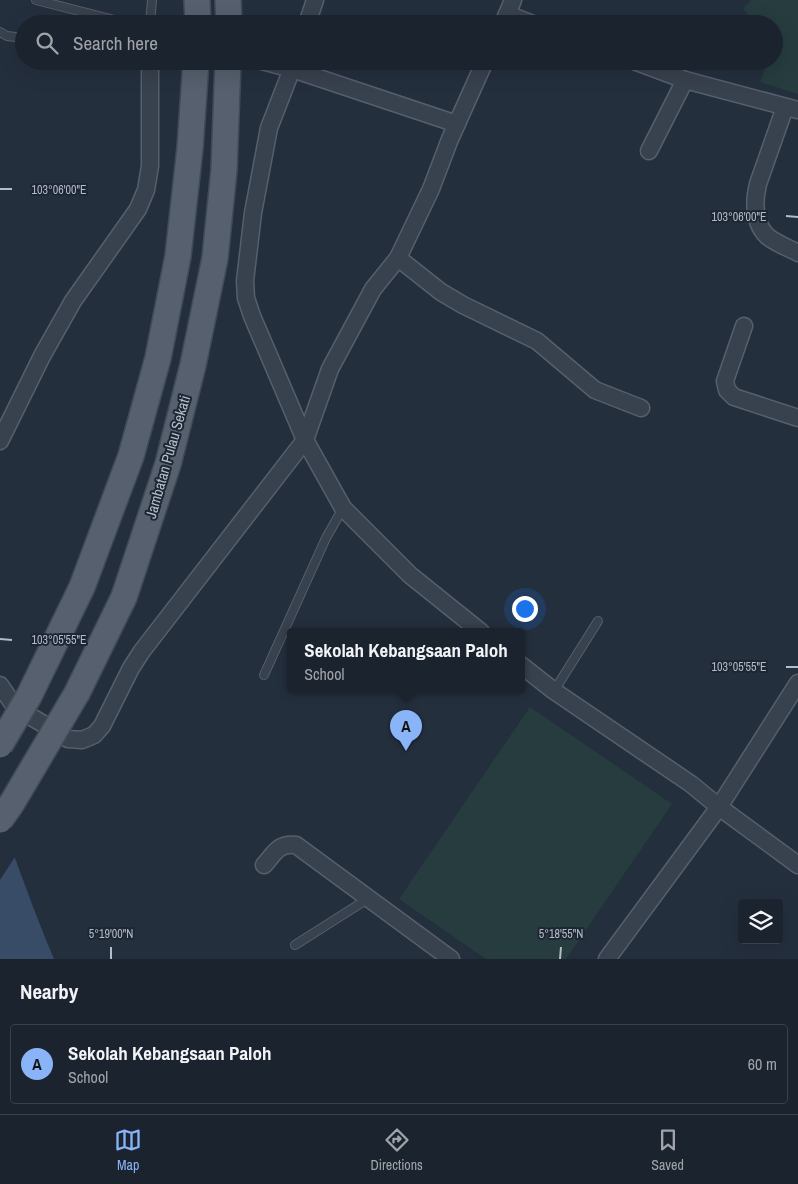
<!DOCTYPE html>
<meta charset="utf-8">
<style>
body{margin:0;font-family:"Archivo Narrow",sans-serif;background:#282f3a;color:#f1f3f6}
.controls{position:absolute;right:15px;bottom:15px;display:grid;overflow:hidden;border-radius:5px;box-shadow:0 5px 20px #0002}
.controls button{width:45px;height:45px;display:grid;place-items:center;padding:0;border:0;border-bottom:1px solid #39404a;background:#1b232e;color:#f1f3f6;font:25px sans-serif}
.you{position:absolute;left:524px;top:608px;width:18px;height:18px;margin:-12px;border:4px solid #fff;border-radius:50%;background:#1a73e8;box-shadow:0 0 0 8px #1a73e833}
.badge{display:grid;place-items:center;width:32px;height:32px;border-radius:50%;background:#8ab4f8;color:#111;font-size:16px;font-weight:700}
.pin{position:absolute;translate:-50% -41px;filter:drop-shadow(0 1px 2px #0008)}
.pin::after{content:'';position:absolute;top:26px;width:18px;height:15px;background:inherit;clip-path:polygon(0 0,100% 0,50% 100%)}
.popup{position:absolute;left:287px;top:628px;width:238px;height:65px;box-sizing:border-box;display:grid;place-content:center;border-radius:5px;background:#1b232e;filter:drop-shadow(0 1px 4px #0005);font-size:16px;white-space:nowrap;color:#a0a4aa}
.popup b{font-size:19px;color:#f1f3f6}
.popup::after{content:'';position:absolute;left:50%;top:100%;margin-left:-10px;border:10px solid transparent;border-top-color:#1b232e}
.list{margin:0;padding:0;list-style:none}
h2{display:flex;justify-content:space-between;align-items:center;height:65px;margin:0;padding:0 20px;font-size:21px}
h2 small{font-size:16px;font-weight:400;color:#a0a4aa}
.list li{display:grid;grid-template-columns:32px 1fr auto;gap:15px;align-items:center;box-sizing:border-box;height:80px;margin:0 10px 10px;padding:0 10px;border:1px solid #39404a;border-radius:5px}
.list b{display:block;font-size:19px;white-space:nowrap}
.list p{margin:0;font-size:16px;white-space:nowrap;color:#a0a4aa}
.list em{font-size:16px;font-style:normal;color:#a0a4aa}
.icon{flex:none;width:28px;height:28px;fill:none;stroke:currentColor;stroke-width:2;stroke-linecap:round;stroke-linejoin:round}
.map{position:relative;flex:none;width:798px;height:959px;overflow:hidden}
.search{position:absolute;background:#1b232e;box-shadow:0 5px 20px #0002;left:15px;right:15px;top:15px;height:55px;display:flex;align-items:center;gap:12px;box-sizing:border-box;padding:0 18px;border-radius:28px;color:#a0a4aa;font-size:19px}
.sheet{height:155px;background:#1b232e}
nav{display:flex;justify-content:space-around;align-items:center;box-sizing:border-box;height:70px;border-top:1px solid #39404a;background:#1b232e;font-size:14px;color:#a0a4aa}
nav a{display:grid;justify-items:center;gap:2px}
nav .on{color:#8ab4f8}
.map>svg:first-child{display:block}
</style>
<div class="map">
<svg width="798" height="959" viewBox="0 0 798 959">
<rect width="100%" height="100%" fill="#242f3e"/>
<g fill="#263c3f">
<path d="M751 0H798V94L760 82 768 61H774V24H758L743 9Z"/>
<path d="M530 707 672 804 566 959H486L399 899Z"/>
</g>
<path fill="#394c67" d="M0 818C18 865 34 912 54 959H0Z"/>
<path fill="#242f3e" d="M0 815 2 817 17 854 0 880Z"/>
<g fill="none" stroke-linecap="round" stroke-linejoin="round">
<defs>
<g id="lane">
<path d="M36 0 130 24"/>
<path d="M150 24 152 0"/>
<path d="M0 32 7 36 24 38"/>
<path d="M264 675 326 538 343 508"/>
<path d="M554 691 598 621"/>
<path d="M295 945 369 898"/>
</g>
<g id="street">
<path d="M507 14 533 24"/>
<path d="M307 24 315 0"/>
<path d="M503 24 513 0"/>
<path d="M262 61 292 69 457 124"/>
<path d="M295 61 269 128 253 213 245 281 246 298 252 316 305 440 343 508 410 575 481 632"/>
<path d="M634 61 685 80 798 110"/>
<path d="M785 107 758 184C754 201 753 222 767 236 775 243 789 248 798 253"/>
<path d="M649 151 685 80"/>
<path d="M398 258 441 292 463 305 537 341 595 390 641 408"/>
<path d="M744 326 725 381 727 390 734 397 798 418"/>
<path d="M0 441 42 356 73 301 138 209 146 190 150 166V61"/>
<path d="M521 665 554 691 691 784 719 807 798 865"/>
<path d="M0 685 15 707 68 739 82 740 94 735 102 726 131 668 142 651 305 440 330 369 373 289 398 258 431 189 450 139 485 61"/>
<path d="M264 865C275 853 278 843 296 845L451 959"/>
<path d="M607 959 719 807 798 683"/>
</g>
<g id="primary">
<path d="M197 0 198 24"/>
<path d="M228 0 229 24"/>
</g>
</defs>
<use href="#lane" stroke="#565f6c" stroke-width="10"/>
<use href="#street" stroke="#565f6c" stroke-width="19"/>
<use href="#primary" stroke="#414a57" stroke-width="28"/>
<use href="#lane" stroke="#38414e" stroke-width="8"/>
<use href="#street" stroke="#38414e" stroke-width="16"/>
<use href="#primary" stroke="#56606e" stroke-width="25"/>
<defs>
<g id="primary-bridge">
<path d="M0 745 29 696 82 587 131 456 158 358 178 256 190 148 196 61"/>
<path d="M0 820 12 803 77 693 124 597 168 464 193 365 215 258 224 170 228 61"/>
</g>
</defs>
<use href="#primary-bridge" stroke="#414a57" stroke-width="28" stroke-linecap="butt"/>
<use href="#primary-bridge" stroke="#56606e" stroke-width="25"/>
</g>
<path fill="none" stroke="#b4bcc9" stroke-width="2" d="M0 189H12M786 216 798 217M0 639 12 640M786 667H798M111 959V947M560 959 561 947"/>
<g text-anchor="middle" stroke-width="4" stroke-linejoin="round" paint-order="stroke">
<g font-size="15" fill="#b4bcc9" stroke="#1d2633">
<text transform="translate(168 457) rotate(-74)" y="5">Jambatan Pulau Sekati</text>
</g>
</g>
<g font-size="12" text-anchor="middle" fill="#b4bcc9" stroke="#1d2633" stroke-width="4" stroke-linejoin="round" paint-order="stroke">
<text x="59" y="194">103°06'00"E</text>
<text x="739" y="221">103°06'00"E</text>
<text x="59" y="644">103°05'55"E</text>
<text x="739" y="671">103°05'55"E</text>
<text x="111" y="938">5°19'00"N</text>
<text x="561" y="938">5°18'55"N</text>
</g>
</svg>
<div class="controls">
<button><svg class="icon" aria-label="layers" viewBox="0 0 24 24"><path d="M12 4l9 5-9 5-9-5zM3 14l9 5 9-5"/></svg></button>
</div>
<div class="you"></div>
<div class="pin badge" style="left:406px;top:751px">A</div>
<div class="popup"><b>Sekolah Kebangsaan Paloh</b>School</div>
<div class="search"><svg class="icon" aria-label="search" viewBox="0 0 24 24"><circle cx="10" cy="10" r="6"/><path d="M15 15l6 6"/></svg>Search here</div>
</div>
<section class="sheet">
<h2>Nearby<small></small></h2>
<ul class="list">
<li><span class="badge">A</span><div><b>Sekolah Kebangsaan Paloh</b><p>School</p></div><em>60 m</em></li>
</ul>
</section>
<nav>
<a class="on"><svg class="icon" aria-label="map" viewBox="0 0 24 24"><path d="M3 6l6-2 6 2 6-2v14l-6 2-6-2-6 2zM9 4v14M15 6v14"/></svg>Map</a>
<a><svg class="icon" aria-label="directions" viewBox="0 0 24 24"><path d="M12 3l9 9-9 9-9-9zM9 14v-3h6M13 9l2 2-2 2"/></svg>Directions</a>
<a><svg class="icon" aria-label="saved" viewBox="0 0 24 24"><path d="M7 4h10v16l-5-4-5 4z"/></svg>Saved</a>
</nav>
